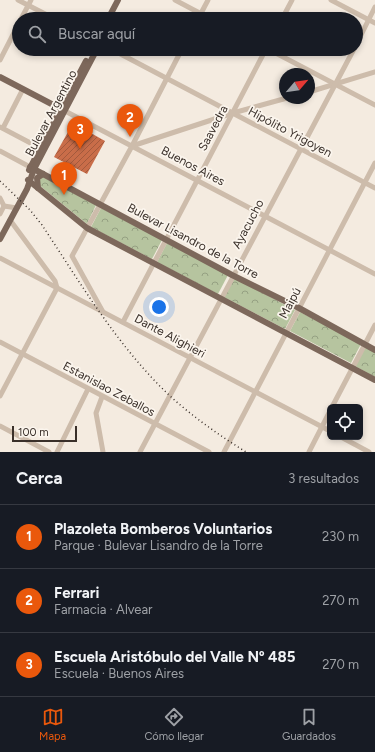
<!DOCTYPE html>
<html lang="es">
<meta charset="utf-8">
<style>
body{margin:0;font-family:Figtree,sans-serif;background:#242831;color:#f1f3f6}
.controls{position:absolute;right:12px;bottom:12px;display:grid;overflow:hidden;border-radius:6px;box-shadow:0 2px 6px #0003}
.controls button{width:36px;height:36px;display:grid;place-items:center;padding:0;border:0;border-bottom:1px solid #363941;background:#171b24;color:#f1f3f6;font:20px sans-serif}
.compass{position:absolute;left:279px;top:68px;width:36px;height:36px;border-radius:50%;background:#171b24;box-shadow:0 2px 6px #0003;rotate:61deg}
.scale{position:absolute;left:12px;bottom:10px;width:65px;box-sizing:border-box;padding-left:4px;border:2px solid #3a302a;border-top:0;font-size:11px;line-height:14px;white-space:nowrap;color:#3a302a;-webkit-text-stroke:3px #fbf5ed;paint-order:stroke}
.you{position:absolute;left:159px;top:307px;width:14px;height:14px;margin:-10px;border:3px solid #fff;border-radius:50%;background:#1a73e8;box-shadow:0 0 0 6px #1a73e833}
.badge{display:grid;place-items:center;width:26px;height:26px;border-radius:50%;background:#ea580c;color:#fff;font-size:13px;font-weight:700}
.pin{position:absolute;translate:-50% -33px;filter:drop-shadow(0 1px 2px #0008)}
.pin::after{content:'';position:absolute;top:21px;width:14px;height:12px;background:inherit;clip-path:polygon(0 0,100% 0,50% 100%)}
.list{margin:0;padding:0;list-style:none}
h2{display:flex;justify-content:space-between;align-items:center;height:52px;margin:0;padding:0 16px;font-size:17px}
h2 small{font-size:13px;font-weight:400;color:#9ea1a6}
.list li{display:grid;grid-template-columns:26px 1fr auto;gap:12px;align-items:center;box-sizing:border-box;height:64px;padding:0 16px;border-top:1px solid #363941}
.list b{display:block;font-size:15px;white-space:nowrap}
.list p{margin:0;font-size:13px;white-space:nowrap;color:#9ea1a6}
.list em{font-size:13px;font-style:normal;color:#9ea1a6}
.icon{flex:none;width:22px;height:22px;fill:none;stroke:currentColor;stroke-width:2;stroke-linecap:round;stroke-linejoin:round}
.map{position:relative;flex:none;width:375px;height:452px;overflow:hidden}
.search{position:absolute;background:#171b24;box-shadow:0 2px 6px #0003;left:12px;right:12px;top:12px;height:44px;display:flex;align-items:center;gap:10px;box-sizing:border-box;padding:0 14px;border-radius:22px;color:#9ea1a6;font-size:15px}
.sheet{height:244px;background:#171b24}
nav{display:flex;justify-content:space-around;align-items:center;box-sizing:border-box;height:56px;border-top:1px solid #363941;background:#171b24;font-size:11px;color:#9ea1a6}
nav a{display:grid;justify-items:center;gap:2px}
nav .on{color:#ea580c}
.map>svg:first-child{display:block}
</style>
<div class="map">
<svg width="375" height="452" viewBox="0 0 375 452">
<defs>
<pattern id="forest-crowns" width="20" height="18" patternUnits="userSpaceOnUse"><rect width="20" height="18" fill="#b6c49f"/><path d="M2 6a3 3 0 1 1 6 0M12 15a3 3 0 1 1 6 0" fill="none" stroke="#95a082"/></pattern>
<pattern id="building-hatch" width="6" height="6" patternUnits="userSpaceOnUse"><rect width="6" height="6" fill="#c96d49"/><path d="M-1 1l2-2M0 6l6-6M5 7l2-2" fill="none" stroke="#a45a3d"/></pattern>
</defs>
<rect width="100%" height="100%" fill="#f4ebe0"/>
<g fill="url(#forest-crowns)">
<path d="M42 176 96 205 87 224 39 185 38 179Z"/>
<path d="M101 208 162 240 152 259 91 227Z"/>
<path d="M167 243 228 275 218 294 157 262Z"/>
<path d="M234 278 295 310 285 329 224 297Z"/>
<path d="M300 312 361 344 351 363 290 331Z"/>
<path d="M365 347 375 352V377L355 366Z"/>
</g>
<path fill="url(#building-hatch)" d="M73 123 105 141 87 174 54 157Z"/>
<g fill="none" stroke-linecap="round" stroke-linejoin="round">
<g stroke="#cdbcab" stroke-width="5">
<path d="M18 0 55 19"/>
<path d="M175 0 211 19"/>
<path d="M331 0 375 23"/>
<path d="M21 19 31 0"/>
<path d="M198 19 208 0"/>
<path d="M282 19 292 0"/>
<path d="M356 45 375 7"/>
<path d="M111 49 375 188"/>
<path d="M268 49 375 105"/>
<path d="M0 60 19 23"/>
<path d="M309 92 375 72"/>
<path d="M65 111 375 274"/>
<path d="M0 127 40 148"/>
<path d="M3 128 23 89"/>
<path d="M132 146 233 113 287 98"/>
<path d="M0 151 30 167"/>
<path d="M0 198 4 206 17 208"/>
<path d="M0 214 4 206"/>
<path d="M0 258 330 431"/>
<path d="M103 312 72 256 132 146 182 49"/>
<path d="M123 322 266 49"/>
<path d="M0 342 209 452"/>
<path d="M0 396 57 288 55 281 10 220"/>
<path d="M102 397 96 413 103 452"/>
<path d="M332 407 375 325"/>
<path d="M0 426 49 452"/>
<path d="M341 437 369 452"/>
<path d="M57 452 88 389"/>
<path d="M140 452 354 49"/>
<path d="M224 452 375 163"/>
<path d="M309 452 330 411"/>
</g>
<g stroke="#7d685b" stroke-width="6">
<path d="M108 19 118 0"/>
<path d="M0 77 63 110"/>
<path d="M30 167 232 275 299 308 375 350"/>
<path d="M29 170 86 61"/>
<path d="M28 180 87 228 375 380"/>
<path d="M38 188 37 178 43 174"/>
<path d="M0 239 27 189 34 169 97 49"/>
</g>
<path stroke="#3a302a" stroke-width="1.5" stroke-dasharray="1 3" stroke-linecap="butt" d="M0 181 30 210 42 225C81 284 118 347 170 396 193 417 219 435 246 452"/>
</g>
<g text-anchor="middle" stroke-width="3.5" stroke-linejoin="round" paint-order="stroke">
<g font-size="12" fill="#3a302a" stroke="#fbf5ed">
<text transform="translate(51 113) rotate(-62)" y="4">Bulevar Argentino</text>
<text transform="translate(213 128) rotate(-62)" y="4">Saavedra</text>
<text transform="translate(290 132) rotate(28)" y="4">Hipólito Yrigoyen</text>
<text transform="translate(193 166) rotate(28)" y="4">Buenos Aires</text>
<text transform="translate(248 224) rotate(-62)" y="4">Ayacucho</text>
<text transform="translate(193 241) rotate(28)" y="4">Bulevar Lisandro de la Torre</text>
<text transform="translate(290 303) rotate(-62)" y="4">Maipú</text>
<text transform="translate(170 336) rotate(28)" y="4">Dante Alighieri</text>
<text transform="translate(109 389) rotate(28)" y="4">Estanislao Zeballos</text>
</g>
</g>
</svg>
<div class="controls">
<button><svg class="icon" aria-label="locate" viewBox="0 0 24 24"><circle cx="12" cy="12" r="6"/><path d="M12 2v4M12 18v4M2 12h4M18 12h4"/></svg></button>
</div>
<svg class="compass" viewBox="-18 -18 36 36"><path d="M0-13l5 13h-10z" fill="#e53935"/><path d="M0 13l5-13h-10z" fill="#9ea1a6"/></svg>
<div class="scale">100 m</div>
<div class="you"></div>
<div class="pin badge" style="left:64px;top:195px">1</div>
<div class="pin badge" style="left:130px;top:137px">2</div>
<div class="pin badge" style="left:80px;top:149px">3</div>
<div class="search"><svg class="icon" aria-label="search" viewBox="0 0 24 24"><circle cx="10" cy="10" r="6"/><path d="M15 15l6 6"/></svg>Buscar aquí</div>
</div>
<section class="sheet">
<h2>Cerca<small>3 resultados</small></h2>
<ul class="list">
<li><span class="badge">1</span><div><b>Plazoleta Bomberos Voluntarios</b><p>Parque · Bulevar Lisandro de la Torre</p></div><em>230 m</em></li>
<li><span class="badge">2</span><div><b>Ferrari</b><p>Farmacia · Alvear</p></div><em>270 m</em></li>
<li><span class="badge">3</span><div><b>Escuela Aristóbulo del Valle Nº 485</b><p>Escuela · Buenos Aires</p></div><em>270 m</em></li>
</ul>
</section>
<nav>
<a class="on"><svg class="icon" aria-label="map" viewBox="0 0 24 24"><path d="M3 6l6-2 6 2 6-2v14l-6 2-6-2-6 2zM9 4v14M15 6v14"/></svg>Mapa</a>
<a><svg class="icon" aria-label="directions" viewBox="0 0 24 24"><path d="M12 3l9 9-9 9-9-9zM9 14v-3h6M13 9l2 2-2 2"/></svg>Cómo llegar</a>
<a><svg class="icon" aria-label="saved" viewBox="0 0 24 24"><path d="M7 4h10v16l-5-4-5 4z"/></svg>Guardados</a>
</nav>
